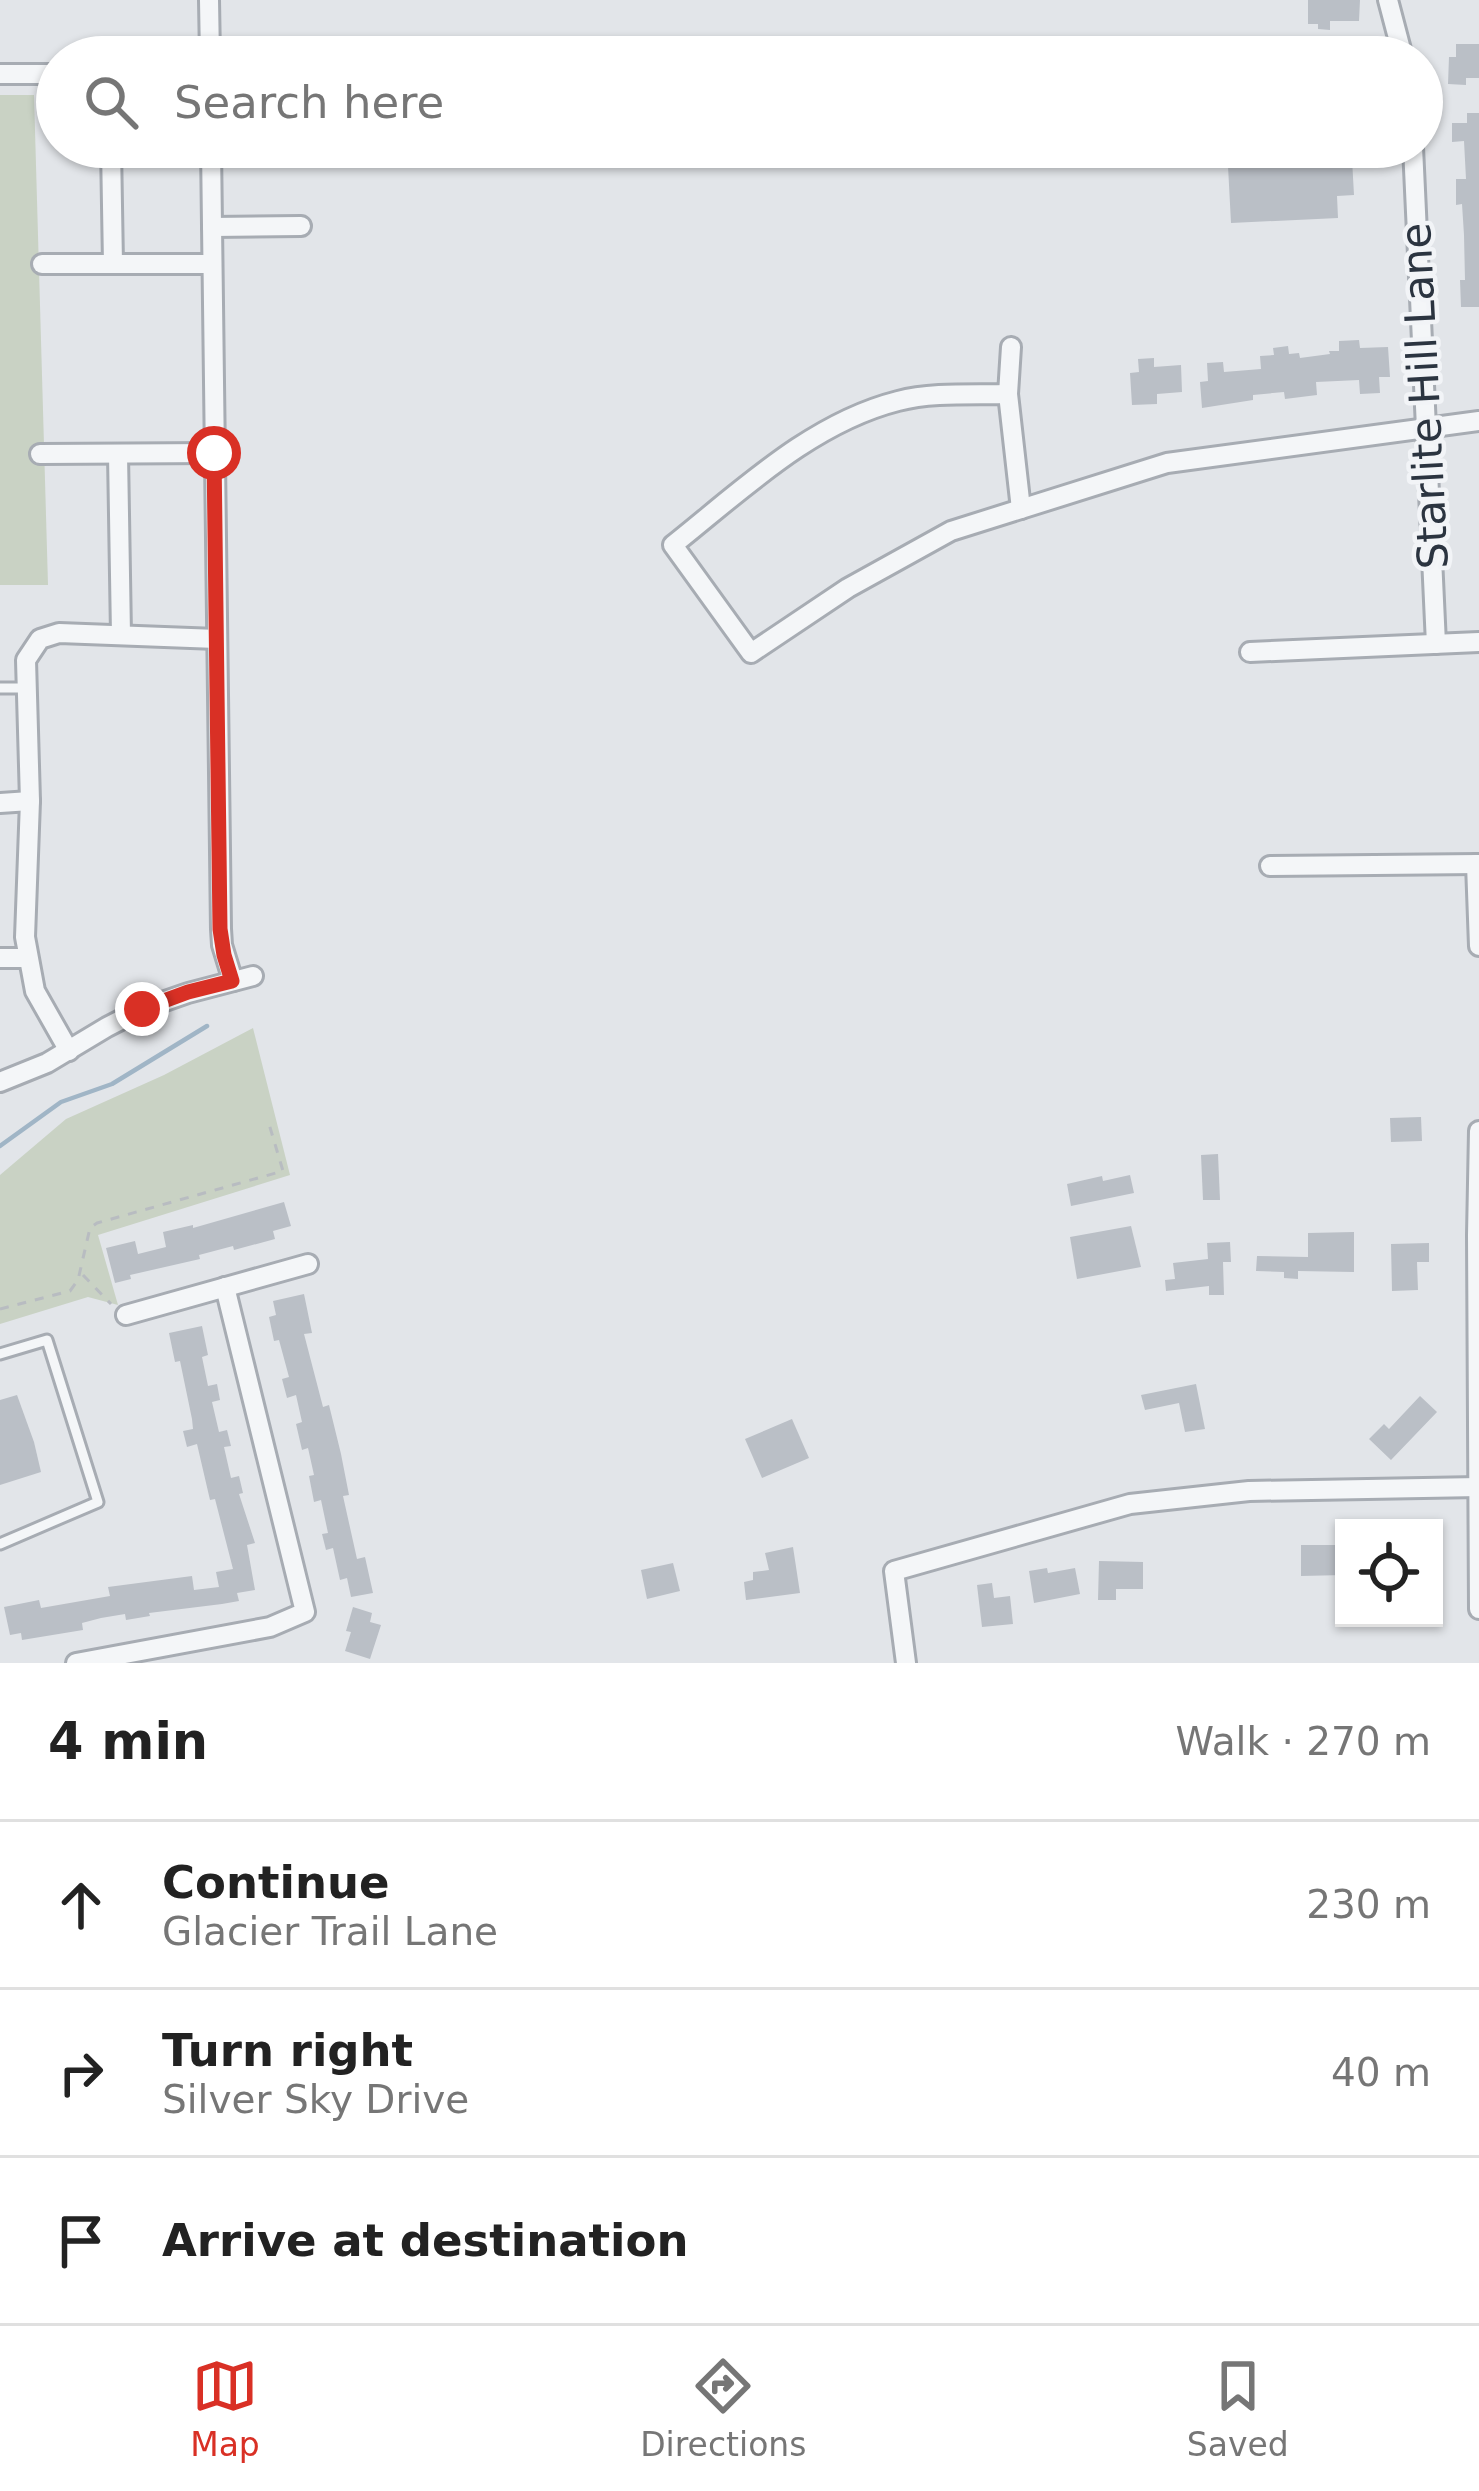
<!DOCTYPE html>
<meta charset="utf-8">
<style>
body{margin:0;font-family:"DejaVu Sans",sans-serif;background:#f6f6f6;color:#222}
.controls{position:absolute;right:36px;bottom:36px;display:grid;overflow:hidden;border-radius:0px;box-shadow:0 3px 9px #0004}
.controls button{width:108px;height:108px;display:grid;place-items:center;padding:0;border:0;border-bottom:3px solid #e0e0e0;background:#fff;color:#222;font:60px sans-serif}
.stop{position:absolute;width:36px;height:36px;margin:-27px;border:9px solid #d93025;border-radius:50%;background:#fff}
.stop.end{background:#d93025;border-color:#fff;box-shadow:0 3px 12px #0008}
.list{margin:0;padding:0;list-style:none}
h2{display:flex;justify-content:space-between;align-items:center;height:156px;margin:0;padding:0 48px;font-size:51px}
h2 small{font-size:39px;font-weight:400;color:#767676}
.list li{display:grid;grid-template-columns:78px 1fr auto;gap:36px;align-items:center;box-sizing:border-box;height:168px;padding:0 48px;border-top:3px solid #e0e0e0}
.list b{display:block;font-size:45px;white-space:nowrap}
.list p{margin:0;font-size:39px;white-space:nowrap;color:#767676}
.list em{font-size:39px;font-style:normal;color:#767676}
.icon{flex:none;width:66px;height:66px;fill:none;stroke:currentColor;stroke-width:2;stroke-linecap:round;stroke-linejoin:round}
.map{position:relative;flex:none;width:1479px;height:1663px;overflow:hidden}
.search{position:absolute;background:#fff;box-shadow:0 3px 9px #0004;left:36px;right:36px;top:36px;height:132px;display:flex;align-items:center;gap:30px;box-sizing:border-box;padding:0 42px;border-radius:66px;color:#767676;font-size:45px}
.sheet{height:660px;background:#fff}
nav{display:flex;justify-content:space-around;align-items:center;box-sizing:border-box;height:168px;border-top:3px solid #e0e0e0;background:#fff;font-size:33px;color:#767676}
nav a{display:grid;justify-items:center;gap:6px}
nav .on{color:#d93025}
.map>svg:first-child{display:block}
</style>
<div class="map">
<svg width="1479" height="1663" viewBox="0 0 1479 1663">
<rect width="100%" height="100%" fill="#e2e5e9"/>
<g fill="#c9d2c4">
<path d="M0 95H34L48 585H0Z"/>
<path d="M253 1028 290 1175 98 1235 118 1305 88 1297 0 1324V1175L66 1119 164 1075Z"/>
</g>
<g fill="none" stroke-linecap="round" stroke-linejoin="round">
<path stroke="#a0b5c6" stroke-width="4.5" d="M0 1146 61 1102 112 1084 207 1026"/>
</g>
<g fill="#babfc6">
<path d="M1308 0H1360L1359 21H1330V30L1318 29V24H1308Z"/>
<path d="M1456 44H1479V78H1466V85L1448 84 1449 57H1456Z"/>
<path d="M1467 113H1479V307H1461L1460 280H1465L1464 235 1462 204 1456 205V179H1466L1464 141 1452 142V123H1467Z"/>
<path d="M1227 147H1333L1334 160 1352 159 1354 195 1337 196 1338 218 1231 223Z"/>
<path d="M1359 340 1360 348 1388 347 1390 377H1379L1380 393 1360 394 1359 380 1316 382 1317 395 1285 399 1284 392 1253 395V400L1202 408 1200 382 1208 381 1207 363 1223 362 1224 372 1261 369 1260 356 1274 355 1273 348 1288 346 1289 354 1299 353 1300 358 1330 354 1329 351H1339V341Z"/>
<path d="M1154 358V367L1181 365 1182 392 1157 394V404L1132 405 1130 373 1139 372 1138 359Z"/>
<path d="M1421 1117 1422 1141 1391 1142 1390 1118Z"/>
<path d="M1218 1154 1220 1200H1203L1201 1155Z"/>
<path d="M1130 1175 1134 1193 1071 1206 1067 1184 1102 1176 1103 1181Z"/>
<path d="M284 1202 291 1226 273 1231 275 1239 234 1250 233 1246 199 1255 200 1259 130 1275 131 1279 115 1283 106 1248 135 1241 138 1254 166 1247 163 1232 193 1225V1228Z"/>
<path d="M1131 1226 1141 1267 1077 1279 1070 1237Z"/>
<path d="M1354 1232V1272L1298 1271V1279L1284 1278V1272L1256 1271 1257 1256 1308 1257V1233Z"/>
<path d="M1230 1242 1231 1262H1223L1224 1295H1209V1286L1166 1291 1165 1280 1175 1279 1173 1263 1208 1259 1207 1243Z"/>
<path d="M1429 1243V1262H1417L1418 1290 1392 1291 1391 1244Z"/>
<path d="M304 1294 312 1333 304 1334 323 1407 329 1405 341 1454 349 1495 343 1496 357 1559 365 1557 373 1593 351 1597 347 1578 340 1580 333 1548 326 1550 322 1534 328 1533 321 1500 314 1502 309 1476 314 1475 308 1448 302 1450 296 1424 302 1422 296 1395 287 1398 282 1379 289 1377 279 1340 274 1341 269 1317 276 1315 273 1301Z"/>
<path d="M202 1326 208 1355 202 1357 208 1386 217 1384 220 1400 212 1402 219 1432 227 1430 231 1446 224 1447 231 1478 239 1476 243 1493 239 1494 255 1543 247 1545 255 1590 237 1593 239 1601 222 1604 149 1613 150 1616 126 1620 125 1614 101 1618 82 1623 83 1630 22 1640 21 1633 10 1635 4 1607 39 1600 41 1608 110 1596 108 1587 192 1576 194 1590 219 1587 216 1572 233 1569 215 1499 210 1500 197 1444 187 1447 183 1431 193 1429 192 1419 180 1361 175 1362 169 1333Z"/>
<path d="M1196 1384 1205 1429 1185 1432 1179 1403 1145 1410 1141 1395Z"/>
<path d="M17 1395 34 1442 41 1472 0 1485V1400Z"/>
<path d="M1420 1396 1437 1412 1391 1460 1369 1439 1384 1424 1389 1429Z"/>
<path d="M792 1419 809 1458 762 1478 745 1439Z"/>
<path d="M1301 1545H1344V1575L1301 1576Z"/>
<path d="M793 1547 800 1593 746 1600 744 1582 753 1580V1572L769 1570 765 1553Z"/>
<path d="M1099 1561 1143 1562V1589H1116V1600H1098Z"/>
<path d="M673 1563 680 1591 647 1599 641 1570Z"/>
<path d="M1047 1568 1048 1573 1075 1568 1080 1594 1034 1603 1029 1571Z"/>
<path d="M992 1583 994 1598 1010 1596 1013 1624 982 1627 977 1585Z"/>
<path d="M353 1607 372 1613 370 1622 381 1625 370 1659 345 1651 351 1632 346 1631Z"/>
</g>
<g fill="none" stroke-linecap="round" stroke-linejoin="round">
<defs>
<g id="lane">
<path d="M0 688H25"/>
<path d="M0 1354 47 1340 98 1502 0 1544"/>
</g>
<g id="street">
<path d="M209 0 210 57"/>
<path d="M1388 0 1403 57"/>
<path d="M0 74H57"/>
<path d="M111 147 113 264"/>
<path d="M211 147 221 929 222 945 233 981"/>
<path d="M1413 147 1436 644"/>
<path d="M212 227 301 226"/>
<path d="M42 264H212"/>
<path d="M1011 347 1008 394 1021 509"/>
<path d="M1008 394C973 395 933 392 898 401 811 423 741 491 673 545L751 653 848 588 951 531 1167 463 1479 421"/>
<path d="M40 454 215 453"/>
<path d="M118 454 121 635"/>
<path d="M1250 652 1479 642"/>
<path d="M0 803 30 801"/>
<path d="M1476 864 1479 946"/>
<path d="M1270 866 1479 864"/>
<path d="M0 958H28"/>
<path d="M69 1051 35 991 25 937 30 801 26 660 40 639 59 633 217 639"/>
<path d="M0 1082 47 1063 107 1027 142 1009 188 993 253 976"/>
<path d="M1479 1131 1477 1235 1479 1609"/>
<path d="M126 1315 308 1264"/>
<path d="M76 1663 270 1627 305 1612 225 1287"/>
<path d="M906 1663 894 1571 1130 1504 1249 1491 1479 1487"/>
</g>
</defs>
<use href="#lane" stroke="#a7acb3" stroke-width="15"/>
<use href="#street" stroke="#a7acb3" stroke-width="24"/>
<g stroke="#b8bcc1" stroke-width="3" stroke-dasharray="9 9" stroke-linecap="butt">
<path d="M83 1275 111 1304"/>
<path d="M0 1309 70 1291 78 1280 90 1228 97 1223 283 1171 269 1124"/>
</g>
<use href="#lane" stroke="#f4f6f8" stroke-width="9"/>
<use href="#street" stroke="#f4f6f8" stroke-width="18"/>
</g>
<g fill="none" stroke-linecap="round" stroke-linejoin="round">
<path stroke="#d93025" stroke-width="15" d="M142 1009 188 992 232 981 224 955 220 929 214 453"/>
</g>
<g text-anchor="middle" stroke-width="9" stroke-linejoin="round" paint-order="stroke">
<g font-size="42" fill="#2b3440" stroke="#f2f4f7">
<text transform="translate(1424 396) rotate(-93)" y="15">Starlite Hill Lane</text>
</g>
</g>
</svg>
<div class="controls">
<button><svg class="icon" aria-label="locate" viewBox="0 0 24 24"><circle cx="12" cy="12" r="6"/><path d="M12 2v4M12 18v4M2 12h4M18 12h4"/></svg></button>
</div>
<div class="stop" style="left:214px;top:453px"></div>
<div class="stop end" style="left:142px;top:1009px"></div>
<div class="search"><svg class="icon" aria-label="search" viewBox="0 0 24 24"><circle cx="10" cy="10" r="6"/><path d="M15 15l6 6"/></svg>Search here</div>
</div>
<section class="sheet">
<h2>4 min<small>Walk · 270 m</small></h2>
<ul class="list">
<li><svg class="icon" aria-label="ahead" viewBox="0 0 24 24"><path d="M12 20V5M6 11l6-6 6 6"/></svg><div><b>Continue</b><p>Glacier Trail Lane</p></div><em>230 m</em></li>
<li><svg class="icon" aria-label="right" viewBox="0 0 24 24"><path d="M7 20v-9h11M14 6l5 5-5 5"/></svg><div><b>Turn right</b><p>Silver Sky Drive</p></div><em>40 m</em></li>
<li><svg class="icon" aria-label="arrive" viewBox="0 0 24 24"><path d="M6 21V4h12l-3 4 3 4H6"/></svg><div><b>Arrive at destination</b></div></li>
</ul>
</section>
<nav>
<a class="on"><svg class="icon" aria-label="map" viewBox="0 0 24 24"><path d="M3 6l6-2 6 2 6-2v14l-6 2-6-2-6 2zM9 4v14M15 6v14"/></svg>Map</a>
<a><svg class="icon" aria-label="directions" viewBox="0 0 24 24"><path d="M12 3l9 9-9 9-9-9zM9 14v-3h6M13 9l2 2-2 2"/></svg>Directions</a>
<a><svg class="icon" aria-label="saved" viewBox="0 0 24 24"><path d="M7 4h10v16l-5-4-5 4z"/></svg>Saved</a>
</nav>
